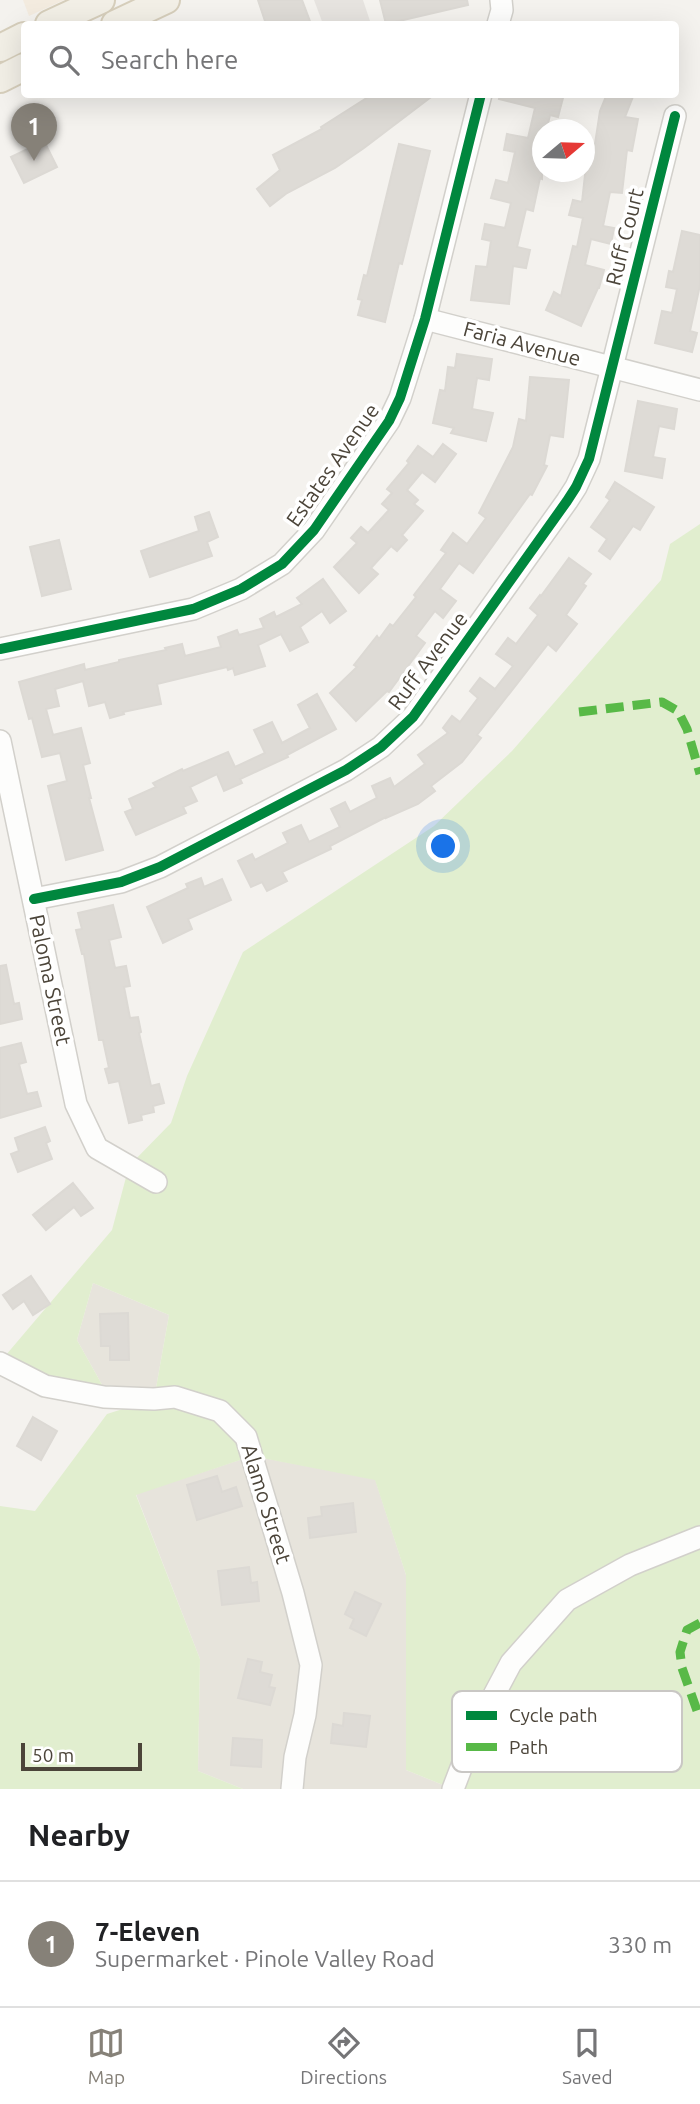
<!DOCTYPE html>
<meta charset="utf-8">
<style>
body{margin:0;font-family:Ubuntu,sans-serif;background:#f6f6f6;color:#202124}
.compass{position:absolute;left:532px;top:119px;width:63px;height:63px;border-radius:50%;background:#fff;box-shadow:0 7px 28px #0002;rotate:71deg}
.scale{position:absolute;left:21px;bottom:18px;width:121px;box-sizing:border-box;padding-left:7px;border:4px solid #4b4439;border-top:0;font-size:19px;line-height:24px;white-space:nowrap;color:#4b4439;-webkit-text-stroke:5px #fff;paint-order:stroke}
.you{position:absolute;left:444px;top:847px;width:24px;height:24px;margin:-18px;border:5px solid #fff;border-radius:50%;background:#1a73e8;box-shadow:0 0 0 10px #1a73e833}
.badge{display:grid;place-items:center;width:46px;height:46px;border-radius:50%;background:#868178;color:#fff;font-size:23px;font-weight:700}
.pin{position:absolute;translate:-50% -58px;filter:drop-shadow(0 2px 4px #0008)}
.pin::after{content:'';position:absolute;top:37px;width:24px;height:21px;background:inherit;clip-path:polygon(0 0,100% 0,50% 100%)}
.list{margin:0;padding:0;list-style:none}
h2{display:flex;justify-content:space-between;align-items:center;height:91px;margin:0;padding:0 28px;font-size:30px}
h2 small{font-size:23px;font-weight:400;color:#757577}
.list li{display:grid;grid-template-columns:46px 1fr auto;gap:21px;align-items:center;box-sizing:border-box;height:126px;padding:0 28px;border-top:2px solid #e0e0e0}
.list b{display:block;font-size:26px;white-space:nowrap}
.list p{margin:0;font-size:23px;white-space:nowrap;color:#757577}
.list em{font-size:23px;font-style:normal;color:#757577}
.icon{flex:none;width:38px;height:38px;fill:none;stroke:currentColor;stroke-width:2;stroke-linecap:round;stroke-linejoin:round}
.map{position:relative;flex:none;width:700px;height:1789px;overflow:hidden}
.search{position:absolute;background:#fff;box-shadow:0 7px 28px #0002;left:21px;right:21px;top:21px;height:77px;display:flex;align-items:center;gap:18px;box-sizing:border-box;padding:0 24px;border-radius:7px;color:#757577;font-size:26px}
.sheet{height:217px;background:#fff}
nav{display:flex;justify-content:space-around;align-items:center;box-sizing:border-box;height:98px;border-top:2px solid #e0e0e0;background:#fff;font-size:19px;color:#757577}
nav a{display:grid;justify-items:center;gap:4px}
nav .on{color:#868178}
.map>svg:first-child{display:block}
</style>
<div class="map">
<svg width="700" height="1789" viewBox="0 0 700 1789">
<rect width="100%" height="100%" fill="#f4f2ee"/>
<g fill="#e7e4dc">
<path d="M93 1283 169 1315 154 1399 105 1390 77 1340Z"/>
<path d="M252 1456 375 1479 406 1575V1770L453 1789H243L198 1771 200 1659 136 1494Z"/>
</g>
<path fill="#f3ebdf" d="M23 0H64L29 16Z"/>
<path fill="#e1eecf" d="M700 524V1789H453L406 1770V1575L375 1480 252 1456 136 1495 200 1659 198 1771 243 1789H0V1506L35 1511 107 1414 154 1399 169 1315 93 1283 77 1340 105 1390 45 1386 0 1362 112 1230 129 1166 171 1123 187 1076 243 952 434 826 512 751 661 580 670 544Z"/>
<path fill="#e6e3df" d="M314 0H363L371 24H323Z"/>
<g fill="#dedbd6" stroke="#dcd9d4" stroke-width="2">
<path d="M258 0H302L311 24H266Z"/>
<path d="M380 0H467L468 5 386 24Z"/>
<path d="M373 94H435L364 148 335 168 287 193 270 206 257 189 280 170 273 155 322 129 321 127Z"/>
<path d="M500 94H564L558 117 550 115 547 128 543 127 536 158 542 160V179L540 178 533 211 526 209 517 247 530 250 526 268 513 266 509 304 471 300 476 266 487 267 491 241 482 239 485 224 505 228 511 203 491 198 496 180 508 183 515 152 504 150 507 134 528 138 535 108 499 99Z"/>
<path d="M607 94H634L625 117 638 119 632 151 627 150 622 193 610 192 603 226 614 228 611 244 591 239 585 265 604 270 599 288H598L581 326 546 310 554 292 561 296 573 246 577 247 583 218 569 215 573 200 582 202 587 157H593L600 111Z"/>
<path d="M44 141 57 167 24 183 11 157Z"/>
<path d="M399 144 430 151 402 264 399 263 385 322 358 315 362 300 358 299 364 275 367 276Z"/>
<path d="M682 231 700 235V285L690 331 697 333 692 352 655 343 662 311 672 313 677 289 666 287 669 271 673 272Z"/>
<path d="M457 354 492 359 489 380 477 378 472 409 493 413 486 441 451 433 454 428 433 423 440 390 445 391 448 367 455 368Z"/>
<path d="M530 377 569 380 563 437 550 435 544 465 547 466 532 495 530 494 473 573 459 563 440 589 456 601 443 618 435 611 416 636 425 643 389 692 387 691 356 721 330 693 357 667 354 665 377 636 379 639 390 624 393 626 416 597 414 595 446 553 441 550 453 533 467 544 486 518 479 513 513 447 519 419 526 421Z"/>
<path d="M638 401 677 409 674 429 659 426 653 457 665 459 662 478 625 471Z"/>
<path d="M443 444 456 454 435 482 422 472 407 490 418 500 414 504 423 511 402 535 407 540 397 551 391 546 371 568 378 574 359 593 334 567 357 543 351 538 361 527 368 533 389 510 382 504 392 493 387 489 409 463 407 461 418 446 433 457Z"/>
<path d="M615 482 654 507 640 530 633 526 610 559 599 551 607 539 591 527 610 500 606 497Z"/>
<path d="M209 512 218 537 207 542 212 556 150 577 141 551 199 531 195 517Z"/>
<path d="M59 540 71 589 42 596 30 547Z"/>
<path d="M569 558 591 574 583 584 586 586 566 615 577 624 556 651 548 644 477 735 481 738 462 762 431 786 435 791 418 804 386 818V817L330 846 331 849 282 872 287 881 267 891 262 882 251 887 238 861 252 854 255 860 288 843 283 833 301 825 309 842 340 827 331 809 345 802 350 812 377 798 372 786 390 778 394 787 425 764 418 755 448 733 443 728 452 716 460 722 478 698 470 691 480 678 495 689 513 666 496 654 508 638 516 644 538 615 530 608 540 595 541 596Z"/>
<path d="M323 579 346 611 330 623 322 611 300 627 308 642 290 651 281 634 258 645 265 666 235 675 233 668 228 670 227 667 157 684 161 704 123 712 124 714 110 718 105 702 89 706 83 681 55 689 59 706 46 709 53 735 81 728 90 763 83 765 91 798H89L103 850 66 860 48 786 67 781 60 753 42 757 32 718 29 719 19 682 84 664 85 670 119 662V660L166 650 165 648 182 644 185 656 221 647 218 637 237 630 239 635 264 628 260 619 274 612 276 617 302 604 297 598Z"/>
<path d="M317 694 336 729 287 755 288 757 240 779 242 783 224 791 217 774 190 787 197 801 183 807 186 813 136 835 125 812 133 809 129 799 156 787 153 783 182 769 183 771 228 752 235 767 265 753 254 730 272 722 282 743 310 728 298 705Z"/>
<path d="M201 878 204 887 222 879 231 900 188 919 192 929 163 943 147 907 188 888 186 884Z"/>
<path d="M113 905 121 937 109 940 115 968 126 966 130 986 124 987 130 1018 138 1017 141 1032 139 1033 151 1086 159 1084 164 1103 153 1106 154 1112 141 1115 142 1120 129 1123 119 1081 109 1083 105 1069 109 1068 103 1040H99L84 954H82L76 930 82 929 78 913Z"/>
<path d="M6 965 14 1004 19 1003 22 1019 0 1024V966Z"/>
<path d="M21 1043 26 1062 19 1064 27 1094 37 1092 41 1106 0 1118V1048Z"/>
<path d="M45 1127 50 1141 46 1143 52 1159 18 1172 11 1154 19 1151 15 1138Z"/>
<path d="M73 1183 93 1208 81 1216 74 1207 46 1230 33 1215Z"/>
<path d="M31 1276 50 1304 33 1315 24 1301 13 1309 3 1295Z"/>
<path d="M128 1313 129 1360H110V1346H101L100 1314Z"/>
<path d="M33 1417 57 1431 41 1460 17 1446Z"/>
<path d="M217 1476 222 1492 236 1487 242 1506 197 1520 187 1485Z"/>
<path d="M353 1503 356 1532 310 1538 308 1518 322 1516 321 1507Z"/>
<path d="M249 1567 251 1583 257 1582 259 1601 222 1605 218 1571Z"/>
<path d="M355 1592 381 1604 366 1636 350 1628 354 1619 345 1614Z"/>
<path d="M248 1659 262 1662 260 1672 272 1675 269 1687 275 1688 270 1705 238 1698Z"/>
<path d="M344 1713 370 1716 366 1747 331 1743 333 1724 343 1726Z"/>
<path d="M233 1738 262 1740 261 1767 231 1765Z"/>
</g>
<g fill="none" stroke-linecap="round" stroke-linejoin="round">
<defs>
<g id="minor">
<path d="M498 24 502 10 501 0"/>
<path d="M425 319 700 390"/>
<path d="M0 649 193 609 241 589 282 564 314 530 389 421 400 398 425 319 481 94"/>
<path d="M0 741 76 1104 97 1148 156 1182"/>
<path d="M34 899 121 882 160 867 346 770 381 747 413 717 567 501 576 487 589 459 675 116"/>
<path d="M0 1363 45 1386 104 1397 154 1399 175 1397 220 1411 246 1437 293 1593 311 1665 305 1715 295 1757 292 1789"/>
<path d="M453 1789 476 1729 511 1663 567 1600 630 1565 700 1537"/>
</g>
<g id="major">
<path d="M49 24 101 0"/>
<path d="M115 24 166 0"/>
<path d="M0 48 24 36"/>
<path d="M0 79 24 67"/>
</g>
</defs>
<use href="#minor" stroke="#d2d0cb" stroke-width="24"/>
<use href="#major" stroke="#d6cebb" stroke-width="30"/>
<use href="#minor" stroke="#fdfdfc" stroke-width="21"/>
<use href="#major" stroke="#f2efe6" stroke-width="26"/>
<g stroke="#58b947" stroke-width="9" stroke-dasharray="18 9" stroke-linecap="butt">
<path d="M579 712 662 702 678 711 687 729 700 774"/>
<path d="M700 1623 687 1630 680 1652 682 1668 700 1719"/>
</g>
<defs>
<g id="cycleway">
<path d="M0 649 193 609 241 589 282 564 314 530 389 421 400 398 425 319 481 94"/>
<path d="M34 899 121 882 160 867 346 770 381 747 413 717 567 501 576 487 589 459 675 116"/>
</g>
</defs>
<use href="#cycleway" stroke="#fff" stroke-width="15"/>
<use href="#cycleway" stroke="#00873e" stroke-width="10"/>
</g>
<g text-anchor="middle" stroke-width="7" stroke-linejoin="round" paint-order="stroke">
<g font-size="21" fill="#4b4439" stroke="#fff">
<text transform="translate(625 237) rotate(-76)" y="7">Ruff Court</text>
<text transform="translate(522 344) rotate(15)" y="7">Faria Avenue</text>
<text transform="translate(333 465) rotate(-55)" y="7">Estates Avenue</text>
<text transform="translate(428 661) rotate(-53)" y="7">Ruff Avenue</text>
<text transform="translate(50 980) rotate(78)" y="7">Paloma Street</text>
<text transform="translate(266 1504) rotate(73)" y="7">Alamo Street</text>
</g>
</g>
<rect x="452" y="1691" width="230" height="81" rx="10" fill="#fff" stroke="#c9c7c4" stroke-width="2"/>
<rect x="466" y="1711" width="31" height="9" fill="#00873e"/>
<rect x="466" y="1743" width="31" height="8" fill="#58b947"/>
<g font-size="19" fill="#4b4439">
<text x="509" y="1722">Cycle path</text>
<text x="509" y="1754">Path</text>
</g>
</svg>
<svg class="compass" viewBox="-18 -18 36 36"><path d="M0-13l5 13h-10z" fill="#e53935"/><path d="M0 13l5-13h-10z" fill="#757577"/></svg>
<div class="scale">50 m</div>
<div class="you"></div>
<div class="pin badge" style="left:34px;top:161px">1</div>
<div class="search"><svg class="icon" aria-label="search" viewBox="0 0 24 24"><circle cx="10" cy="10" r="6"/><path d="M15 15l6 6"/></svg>Search here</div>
</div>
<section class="sheet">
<h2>Nearby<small></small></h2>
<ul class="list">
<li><span class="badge">1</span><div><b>7-Eleven</b><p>Supermarket · Pinole Valley Road</p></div><em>330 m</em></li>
</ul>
</section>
<nav>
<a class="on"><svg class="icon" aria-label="map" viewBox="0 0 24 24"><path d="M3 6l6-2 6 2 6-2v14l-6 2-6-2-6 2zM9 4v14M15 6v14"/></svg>Map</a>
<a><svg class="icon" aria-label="directions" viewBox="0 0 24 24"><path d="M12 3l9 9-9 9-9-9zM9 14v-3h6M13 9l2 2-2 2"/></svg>Directions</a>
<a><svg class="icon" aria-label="saved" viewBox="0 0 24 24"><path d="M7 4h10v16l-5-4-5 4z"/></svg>Saved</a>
</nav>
